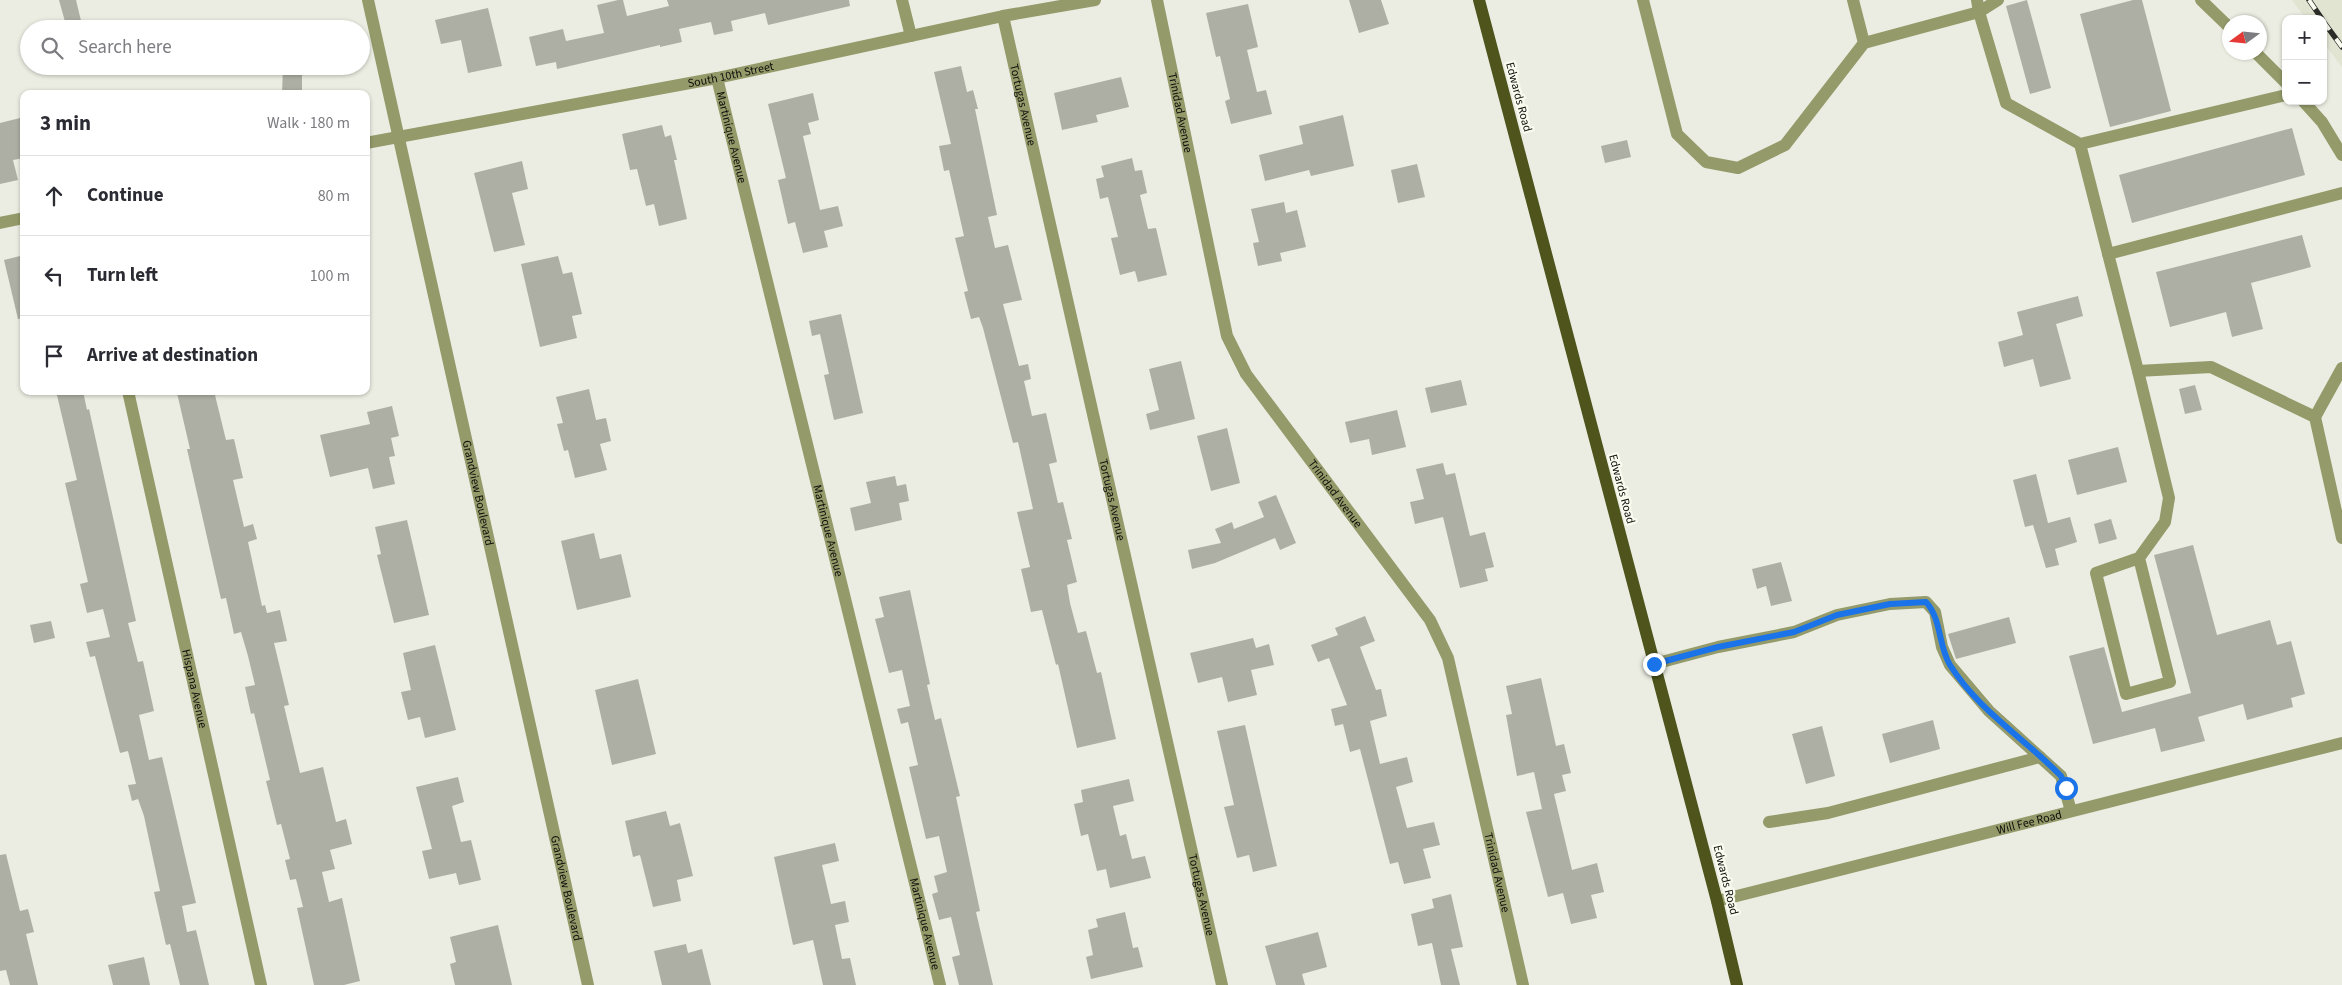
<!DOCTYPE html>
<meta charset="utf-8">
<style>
body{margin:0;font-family:"Source Sans 3",sans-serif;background:#f7f7f7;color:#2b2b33}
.controls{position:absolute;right:15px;top:15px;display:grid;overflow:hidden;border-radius:10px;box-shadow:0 1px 4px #0004}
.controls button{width:45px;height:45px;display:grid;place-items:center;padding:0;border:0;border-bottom:1px solid #e1e1e2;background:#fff;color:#2b2b33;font:25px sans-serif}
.compass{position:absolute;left:2222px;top:15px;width:45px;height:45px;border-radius:50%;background:#fff;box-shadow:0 1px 4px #0004;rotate:255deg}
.stop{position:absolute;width:15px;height:15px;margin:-11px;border:4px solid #1a73e8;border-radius:50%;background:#fff}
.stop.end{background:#1a73e8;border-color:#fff;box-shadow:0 1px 5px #0008}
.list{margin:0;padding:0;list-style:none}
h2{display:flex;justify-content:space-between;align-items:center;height:65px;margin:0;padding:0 20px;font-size:21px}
h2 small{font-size:16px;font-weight:400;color:#7c7c81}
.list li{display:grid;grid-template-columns:32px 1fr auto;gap:15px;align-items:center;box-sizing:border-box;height:80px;padding:0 20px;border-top:1px solid #e1e1e2}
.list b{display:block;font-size:19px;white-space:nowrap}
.list em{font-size:16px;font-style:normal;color:#7c7c81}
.icon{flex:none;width:28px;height:28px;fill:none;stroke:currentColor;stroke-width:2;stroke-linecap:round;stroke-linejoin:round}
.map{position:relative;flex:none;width:2342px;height:985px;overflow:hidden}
.search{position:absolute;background:#fff;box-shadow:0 1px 4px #0004;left:20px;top:20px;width:350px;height:55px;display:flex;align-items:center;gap:12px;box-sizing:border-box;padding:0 18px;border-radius:28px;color:#7c7c81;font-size:19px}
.panel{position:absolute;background:#fff;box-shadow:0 1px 4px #0004;left:20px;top:90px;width:350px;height:305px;border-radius:10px}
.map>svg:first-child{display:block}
</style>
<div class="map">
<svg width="2342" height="985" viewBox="0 0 2342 985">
<rect width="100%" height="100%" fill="#ebede2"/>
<path fill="#e1e4d1" d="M2292 0H2342V67L2323 42V19H2306Z"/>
<g fill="#aeafa4">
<path d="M59 0H76L83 29H67Z"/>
<path d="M618 0H623L627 16 669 6 667 0H849L850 6 768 25 765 13 731 21 733 31 714 35 711 22 679 29 682 42 660 47V45L557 69 556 62 536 66 529 37 563 29 566 41 604 33 597 5Z"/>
<path d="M1349 0H1381L1389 24 1359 33Z"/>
<path d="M2027 0 2051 88 2030 94 2006 6Z"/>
<path d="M2133 0H2142L2171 111 2110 127 2080 14Z"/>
<path d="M1248 4 1258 47 1247 50 1257 92 1266 90 1272 114 1231 124 1225 101 1230 99 1220 56 1216 57 1206 13Z"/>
<path d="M488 8 502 66 468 73 461 40 441 44 435 20Z"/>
<path d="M283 66H302V94H282Z"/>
<path d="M961 66 967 92 973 90 978 109H975L997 215 988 217 995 248 1008 245 1022 300 1003 304 1019 366 1028 364 1031 379 1024 381 1032 416 1046 413 1057 462 1049 464 1058 503 1063 502 1072 539 1067 540 1077 582 1067 585 1070 603 1078 633 1086 631 1097 673 1101 672 1116 739 1077 748 1058 664 1056 665 1042 610 1031 612 1021 569 1030 567 1017 512 1033 509 1018 442 1013 443 983 328 979 317 971 319 964 292 968 291 955 238 964 236 949 170 944 171 939 146 951 144 934 72Z"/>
<path d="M1121 77 1129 107 1096 115 1098 122 1062 130 1054 93Z"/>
<path d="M813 93 819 120 808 123 811 134 803 136 820 210 838 206 843 226 824 231 828 247 803 253 795 222 788 224 778 180 786 178 768 104Z"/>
<path d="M1343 115 1354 166 1311 176 1309 170 1265 181 1259 155 1303 144 1299 126Z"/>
<path d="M24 117V158L13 160 18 180 0 184V123Z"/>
<path d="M662 125 665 137 671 135 677 160H674L687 219 659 226 654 204 646 206 637 169 630 170 622 134Z"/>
<path d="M2292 128 2305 175 2132 223 2119 175Z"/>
<path d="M1627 140 1631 157 1605 163 1601 146Z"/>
<path d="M1132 158 1135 171 1142 170 1147 193 1140 195 1148 229 1156 228 1167 275 1138 282 1135 271 1120 275 1111 238 1118 237 1108 197 1100 199 1096 179 1104 177 1101 166Z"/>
<path d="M522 161 528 189 512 193 525 245 494 252 474 173Z"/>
<path d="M1417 164 1425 197 1398 203 1391 170Z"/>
<path d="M1284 202 1286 213 1297 210 1306 247 1280 253 1282 261 1258 266 1253 243 1259 242 1251 209Z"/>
<path d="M2302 235 2311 267 2251 283 2263 329 2232 337 2226 312 2170 327 2156 272Z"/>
<path d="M24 255V318L18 319 4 260Z"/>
<path d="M558 256 563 274 572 272 582 314 572 316 577 338 540 347 521 264Z"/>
<path d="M2078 296 2083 316 2056 324 2071 379 2040 387 2033 359 2004 367 1998 342 2023 335 2017 312Z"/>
<path d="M841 314 863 413 834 420 824 375 829 374 820 334 812 336 809 321Z"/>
<path d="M1181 361 1195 419 1150 430 1146 414 1159 410 1149 369Z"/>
<path d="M1461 380 1467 405 1431 413 1425 388Z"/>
<path d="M2195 385 2202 410 2185 414 2179 389Z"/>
<path d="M589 389 596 420 606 418 611 441 600 444 607 470 575 478 568 450 564 451 557 424 563 423 556 397Z"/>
<path d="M56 391H83L87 410 89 409 136 621 128 623 138 662 143 661 154 711 139 715 149 760 162 757 196 903 182 906 187 932 196 930 209 985H180L170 944 166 945 154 892 160 891 144 816 138 799 132 801 128 785 136 784 128 751 120 753 95 656 90 657 86 642 110 637 103 609 87 613 80 584 88 582 65 483 77 480Z"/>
<path d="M186 391H214L226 440 234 439 243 478 233 480 244 527 253 524 257 539 248 542 262 606 265 605 267 613 280 610 287 641 274 643 289 705 284 706 300 773 323 767 336 822 346 819 352 844 330 850 335 869 322 872 329 902 342 898 360 981 344 985H314L297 908 303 907 296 879 290 880 285 860 290 859 281 824 277 825 266 781 270 780 254 713 251 714 245 687 255 685 248 656 241 632 234 634 226 598 221 599 187 449H190L177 393Z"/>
<path d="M392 406 399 436 391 438 395 456 389 457 395 484 373 489 368 468 330 477 320 435 370 424 367 412Z"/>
<path d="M1397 410 1406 447 1372 455 1369 439 1350 443 1345 422Z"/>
<path d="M1227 428 1240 483 1211 491 1197 436Z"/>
<path d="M2118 447 2127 482 2077 495 2068 460Z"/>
<path d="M1443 463 1446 475 1455 473 1470 536 1485 532 1494 567 1485 569 1488 581 1460 588 1443 517 1415 524 1410 502 1424 499 1416 469Z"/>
<path d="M2036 474 2048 523 2070 517 2077 542 2055 549 2059 565 2046 568 2033 525 2025 527 2013 480Z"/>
<path d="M895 476 897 486 906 484 909 501 899 503 902 520 855 531 850 508 871 503 866 482Z"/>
<path d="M1276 495 1296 543 1280 550 1275 538 1215 563 1192 569 1188 550 1221 543 1215 529 1232 522 1234 529 1264 517 1258 502Z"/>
<path d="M2111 519 2117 539 2099 544 2094 524Z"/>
<path d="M407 520 429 615 394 623 377 555 381 554 375 527Z"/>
<path d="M594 533 600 559 621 554 631 597 577 610 561 541Z"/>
<path d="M2193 545 2217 635 2270 620 2277 645 2291 641 2305 694 2291 698 2293 707 2247 720 2243 704 2198 717 2205 741 2161 752 2155 728 2093 744 2069 656 2104 647 2122 712 2191 693 2154 555Z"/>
<path d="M1781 562 1792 601 1771 606 1766 586 1757 589 1752 569Z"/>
<path d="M910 590 930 684 927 685 935 720 941 718 960 796 956 797 980 911 976 912 993 985H959L952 957 960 955 951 917 939 920 932 894 938 892 934 876 947 872 939 836 926 839 909 767 918 765 908 722 901 724 897 709 910 706 902 670 889 673 875 619 884 617 879 597Z"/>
<path d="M1365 616 1375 641 1360 647 1376 690 1381 689 1387 716 1370 721 1380 764 1407 757 1413 782 1396 787 1407 828 1434 822 1440 845 1423 849 1431 878 1404 884 1398 862 1390 864 1360 749 1350 752 1343 724 1335 726 1331 709 1347 705 1329 658 1318 662 1311 645 1338 635 1335 628Z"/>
<path d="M2009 617 2016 643 1956 659 1948 634Z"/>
<path d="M51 621 55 638 34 643 30 625Z"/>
<path d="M1253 638 1256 648 1269 644 1274 665 1251 670 1257 695 1228 702 1222 677 1198 683 1190 653Z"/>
<path d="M435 645 456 730 425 738 420 717 408 720 401 692 411 690 403 653Z"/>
<path d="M1541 678 1556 746 1564 744 1571 773 1562 775 1566 791 1554 794 1572 870 1597 863 1604 892 1591 895 1597 918 1571 924 1563 893 1548 897 1526 812 1542 809 1534 772 1517 776 1506 715 1512 714 1506 686Z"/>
<path d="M638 679 656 754 612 765 595 690Z"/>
<path d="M1933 720 1940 749 1890 763 1882 734Z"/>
<path d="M1245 725 1277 866 1253 872 1249 855 1237 858 1224 807 1234 805 1217 731Z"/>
<path d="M1822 726 1835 776 1806 784 1792 734Z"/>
<path d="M458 777 464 802 452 806 461 842 471 840 481 880 459 885 456 873 429 879 422 851 432 849 416 787Z"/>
<path d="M1129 779 1134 801 1113 806 1120 836 1126 834 1132 859 1145 856 1151 878 1110 888 1106 869 1097 871 1088 834 1081 836 1074 804 1083 802 1081 790Z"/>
<path d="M666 811 670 826 680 823 693 876 677 880 681 901 653 907 640 855 633 857 625 821Z"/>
<path d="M835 843 839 861 822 865 831 904 845 901 849 922 835 925 842 959 850 958 856 985H823L813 940 793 945 774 857Z"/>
<path d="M6 854 20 911 28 909 34 932 26 934 38 985H10L6 970 0 971V855Z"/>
<path d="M1451 894 1463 947 1451 949 1460 985H1441L1432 943 1418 946 1411 914 1434 908 1432 899Z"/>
<path d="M1125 912 1133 948 1138 947 1143 967 1091 979 1086 957 1093 955 1088 930 1098 927 1096 919Z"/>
<path d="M498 925 512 985H455L450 964 456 962 450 937Z"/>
<path d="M1318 932 1327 967 1302 974 1305 985H1276L1265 946Z"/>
<path d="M686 944 688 953 702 949 711 985H662L654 951Z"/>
<path d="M144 957 150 985H113L108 965Z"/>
</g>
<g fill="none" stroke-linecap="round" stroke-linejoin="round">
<g stroke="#949a69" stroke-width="12">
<path id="s1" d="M368 0 588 985"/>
<path d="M902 0 911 36"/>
<path id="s2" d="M1157 0 1227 336 1246 374 1430 620 1448 658 1523 985"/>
<path d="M1643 0 1677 134 1706 162 1738 168 1785 145 1864 43 1979 12 1977 0"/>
<path d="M1853 0 1864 43"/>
<path d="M1998 0 1979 12 2006 103 2080 144 2286 95"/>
<path d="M2201 0 2230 28"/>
<path id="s3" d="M1003 16 1222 985"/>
<path d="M2255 52 2286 83"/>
<path id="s4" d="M717 78 940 985"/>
<path d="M2303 101 2322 122 2342 155"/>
<path id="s5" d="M366 143 717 78 1003 16 1095 0"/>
<path d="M2080 144 2138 371 2211 367 2315 417 2342 368"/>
<path d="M0 223 24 218"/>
<path d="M2108 254 2342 193"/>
<path d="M2138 371 2169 498 2165 522 2139 558 2170 682 2126 694 2096 573 2139 558"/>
<path id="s6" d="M128 391 261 985"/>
<path d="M2315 417 2342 538"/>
<path d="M1654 664 1718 647 1794 632 1837 615 1890 604 1926 602 1935 612 1942 647 1950 665 1989 711 2061 776 2071 811"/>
<path d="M1769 822 1828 813 2040 757"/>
<path id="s7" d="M1717 901 2342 743"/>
</g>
<path stroke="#4e541b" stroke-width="12" d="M1479 0 1717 901 1737 985"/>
<defs>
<g id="rail">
<path d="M2309 0 2322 19"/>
<path d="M2323 21 2342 47"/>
</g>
</defs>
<use href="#rail" stroke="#2c2c28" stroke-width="5.5"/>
<use href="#rail" stroke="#f9fbef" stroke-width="4" stroke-dasharray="11" stroke-linecap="butt"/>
</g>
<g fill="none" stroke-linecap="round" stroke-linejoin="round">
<path stroke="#1a73e8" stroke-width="6" d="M1654 664 1718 647 1794 632 1837 615 1890 604 1926 602C1942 620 1938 645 1950 665 1978 710 2025 739 2061 776L2066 788"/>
</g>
<g text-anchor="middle" stroke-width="4.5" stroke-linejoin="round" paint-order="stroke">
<g font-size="12" fill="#0e0e0a" stroke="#f9fbef">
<text dy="4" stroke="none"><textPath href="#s5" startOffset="371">South 10th Street</textPath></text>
<text transform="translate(1519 97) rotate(75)" y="4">Edwards Road</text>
<text dy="4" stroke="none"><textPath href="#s3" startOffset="91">Tortugas Avenue</textPath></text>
<text dy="4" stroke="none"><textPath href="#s2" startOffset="115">Trinidad Avenue</textPath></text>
<text dy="4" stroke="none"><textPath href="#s4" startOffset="61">Martinique Avenue</textPath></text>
<text transform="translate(1622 489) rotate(75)" y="4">Edwards Road</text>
<text dy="4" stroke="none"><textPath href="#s1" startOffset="505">Grandview Boulevard</textPath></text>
<text dy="4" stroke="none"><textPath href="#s2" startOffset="535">Trinidad Avenue</textPath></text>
<text dy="4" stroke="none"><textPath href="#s3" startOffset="496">Tortugas Avenue</textPath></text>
<text dy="4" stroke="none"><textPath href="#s4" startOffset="466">Martinique Avenue</textPath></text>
<text dy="4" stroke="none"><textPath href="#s6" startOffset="305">Hispana Avenue</textPath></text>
<text dy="4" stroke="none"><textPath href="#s7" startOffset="322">Will Fee Road</textPath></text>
<text dy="4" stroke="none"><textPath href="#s2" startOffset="955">Trinidad Avenue</textPath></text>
<text transform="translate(1726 880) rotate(76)" y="4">Edwards Road</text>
<text dy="4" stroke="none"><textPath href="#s1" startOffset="910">Grandview Boulevard</textPath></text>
<text dy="4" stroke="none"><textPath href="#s3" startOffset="901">Tortugas Avenue</textPath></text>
<text dy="4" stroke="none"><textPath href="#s4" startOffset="871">Martinique Avenue</textPath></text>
</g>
</g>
</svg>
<div class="controls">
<button>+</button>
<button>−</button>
</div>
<svg class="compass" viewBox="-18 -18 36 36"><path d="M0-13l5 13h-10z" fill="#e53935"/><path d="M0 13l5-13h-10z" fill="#7c7c81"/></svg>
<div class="stop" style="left:2066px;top:788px"></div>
<div class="stop end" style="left:1654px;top:664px"></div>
<div class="search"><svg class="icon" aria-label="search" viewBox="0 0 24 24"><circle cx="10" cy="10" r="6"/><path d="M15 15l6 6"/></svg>Search here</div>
<section class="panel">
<h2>3 min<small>Walk · 180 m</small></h2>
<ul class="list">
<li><svg class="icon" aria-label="ahead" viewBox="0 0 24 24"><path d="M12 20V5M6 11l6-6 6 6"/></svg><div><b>Continue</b></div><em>80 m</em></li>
<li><svg class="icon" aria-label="left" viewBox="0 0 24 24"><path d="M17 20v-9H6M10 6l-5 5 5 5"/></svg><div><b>Turn left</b></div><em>100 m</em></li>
<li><svg class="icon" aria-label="arrive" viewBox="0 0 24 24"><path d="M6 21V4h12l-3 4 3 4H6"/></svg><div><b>Arrive at destination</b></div></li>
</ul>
</section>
</div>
